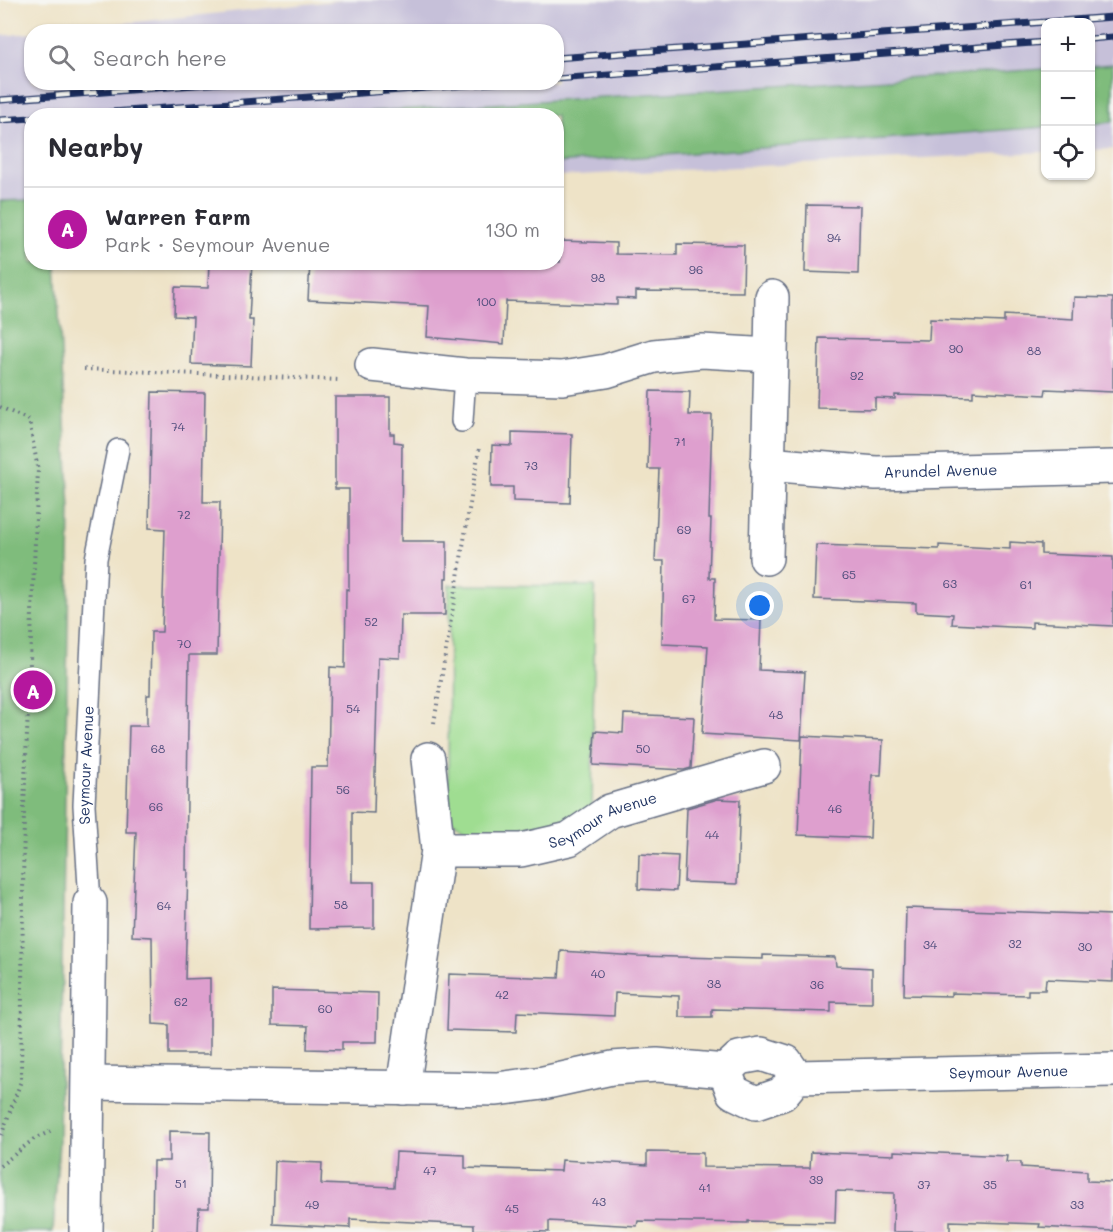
<!DOCTYPE html>
<meta charset="utf-8">
<style>
body{margin:0;font-family:Mali,sans-serif;background:#f2f2f3;color:#2b2b33}
.controls{position:absolute;right:18px;top:18px;display:grid;overflow:hidden;border-radius:12px;box-shadow:0 2px 4px #0004}
.controls button{width:54px;height:54px;display:grid;place-items:center;padding:0;border:0;border-bottom:2px solid #e1e1e2;background:#fff;color:#2b2b33;font:30px sans-serif}
.you{position:absolute;left:760px;top:606px;width:21px;height:21px;margin:-15px;border:4px solid #fff;border-radius:50%;background:#1a73e8;box-shadow:0 0 0 9px #1a73e833}
.badge{display:grid;place-items:center;width:39px;height:39px;border-radius:50%;background:#b5179e;color:#fff;font-size:20px;font-weight:700}
.pin{position:absolute;translate:-50% -50%;border:3px solid #fff;box-shadow:0 2px 6px #0006}
.list{margin:0;padding:0;list-style:none}
h2{display:flex;justify-content:space-between;align-items:center;height:78px;margin:0;padding:0 24px;font-size:26px}
h2 small{font-size:20px;font-weight:400;color:#7c7c81}
.list li{display:grid;grid-template-columns:39px 1fr auto;gap:18px;align-items:center;box-sizing:border-box;height:84px;padding:0 24px;border-top:2px solid #e1e1e2}
.list b{display:block;font-size:22px;white-space:nowrap}
.list p{margin:0;font-size:20px;white-space:nowrap;color:#7c7c81}
.list em{font-size:20px;font-style:normal;color:#7c7c81}
.icon{flex:none;width:33px;height:33px;fill:none;stroke:currentColor;stroke-width:2;stroke-linecap:round;stroke-linejoin:round}
.map{position:relative;flex:none;width:1113px;height:1232px;overflow:hidden}
.search{position:absolute;background:#fff;box-shadow:0 2px 4px #0004;left:24px;top:24px;width:540px;height:66px;display:flex;align-items:center;gap:15px;box-sizing:border-box;padding:0 21px;border-radius:24px;color:#7c7c81;font-size:22px}
.panel{position:absolute;background:#fff;box-shadow:0 2px 4px #0004;left:24px;top:108px;width:540px;height:162px;border-radius:24px}
.map>svg:first-child{display:block}
</style>
<div class="map">
<svg width="1113" height="1232" viewBox="0 0 1113 1232">
<rect width="100%" height="100%" fill="#f6f6f2"/>
<filter id="ink" filterUnits="userSpaceOnUse"><feTurbulence type="fractalNoise" baseFrequency=".0167" numOctaves="2"/><feDisplacementMap in="SourceGraphic" scale="12" xChannelSelector="R" yChannelSelector="G"/><feConvolveMatrix kernelMatrix="1 2 1 2 8 2 1 2 1" color-interpolation-filters="sRGB"/></filter>
<filter id="wash" filterUnits="userSpaceOnUse"><feTurbulence type="fractalNoise" baseFrequency=".008" numOctaves="4" result="noise"/><feDisplacementMap in="SourceGraphic" scale="24" xChannelSelector="R" yChannelSelector="G"/><feGaussianBlur stdDeviation="1.35" result="paint"/><feColorMatrix in="noise" values="0 0 0 0 0 0 0 0 0 0 0 0 0 0 0 0 0 1.4 0 .05"/><feComposite in="paint" operator="in"/></filter>
<g filter="url(#wash)">
<rect width="100%" height="100%" fill="#eee3c7"/>
<path fill="#c6c0d9" d="M344 0H1113V149L1091 150 1090 22H1046L1045 152 557 176 556 116H32L31 200 0 201V36L31 33 32 82H556V32L50 31Z"/>
<path fill="#9fdd91" stroke="#5d8678" stroke-width="1.5" d="M449 585 595 586 592 807 581 820 520 834 470 831 450 820 448 809Z"/>
<g fill="#7fbc7b" stroke="#4d766c" stroke-width="1.5">
<path d="M1113 64V122L1091 124V66Z"/>
<path d="M1045 69V127L557 163 556 116 318 115Z"/>
<path d="M31 200 32 262 56 263 70 509 59 1142 53 1232H0V201Z"/>
</g>
<g id="blocks">
<g fill="#de9fce">
<path d="M807 205 860 206 858 274 805 272Z"/>
<path d="M561 241 616 243V254L677 255V244L744 245 743 292 636 291V299L617 298V305L506 301 504 344 427 337 429 306 308 300 310 262H560Z"/>
<path d="M209 262H252L249 320H253L251 366 191 364 193 317 174 316 175 287 208 288Z"/>
<path d="M1074 297 1113 298V392L1046 389 1045 395 973 391V397L895 395V399L875 398V409L817 408 819 338 929 340 930 319 1004 322V315L1073 319Z"/>
<path d="M650 391 690 392 689 415H712L709 519H711L709 578H715L714 619 761 620 759 670 805 672 801 740 702 734 708 646 662 644 664 561H655L659 469H648Z"/>
<path d="M152 392 205 393 203 502H220L217 655H189L186 870H188L185 979 210 978V1054H169V1025L153 1024 152 937 132 936 136 832H126L129 726H147V695H150L151 632H162L165 529 149 528Z"/>
<path d="M335 397H390V434H394V442L402 443 401 541H447V578H445V615H401L400 658 378 657 374 813 352 812V882H374V928L309 929 311 767H328L330 667 345 668 346 589 349 590V489H335Z"/>
<path d="M512 432 572 434 570 503 513 501V487H491L492 445 512 446Z"/>
<path d="M1010 542 1041 544V554L1113 557V626L1032 622V628L952 624 953 614 916 612V603L814 599 816 545 939 549V545L1010 549Z"/>
<path d="M624 714 694 717 691 768 684 770 593 765 595 731 623 733Z"/>
<path d="M802 736 883 740 881 775H872L870 838 798 835Z"/>
<path d="M718 799 740 800 737 884 684 882 687 808Z"/>
<path d="M639 854 678 856 676 891 638 889Z"/>
<path d="M906 908 1113 915V982L1046 979 1045 990H1028V995L951 993V996L904 995Z"/>
<path d="M561 951 637 956 763 959V955L835 957 836 966 872 968V1003L831 1002V1012L712 1009V1017H679V996L615 993 614 1016 517 1012 516 1032 447 1030 449 974 559 978Z"/>
<path d="M272 990 378 993 377 1042H342V1050L307 1049 308 1026 272 1025Z"/>
<path d="M169 1131 210 1132 209 1208H199L198 1232H152L153 1161H169Z"/>
<path d="M894 1151 1007 1156 1006 1162H1021V1167L1087 1171V1181L1113 1182V1231L1039 1227 1040 1224 950 1221V1232H893L894 1193 836 1191 835 1223 748 1221V1223L638 1221 637 1226 549 1221V1232L474 1230V1225L350 1219V1228L273 1224 275 1161 322 1163 321 1184 394 1187 396 1152 465 1155V1168L561 1171 562 1160 647 1165V1152L703 1153V1167L810 1168 811 1152 894 1155Z"/>
</g>
</g>
</g>
<g filter="url(#ink)">
<use href="#blocks" fill-opacity="0" stroke="#656e83" stroke-width="1.5"/>
<g fill="none" stroke-linecap="round" stroke-linejoin="round">
<defs>
<g id="lane">
<path d="M462 421 465 375"/>
<path id="s1" d="M90 903 84 805 96 559 118 450"/>
</g>
<g id="street">
<path d="M771 355 772 297"/>
<path d="M372 365 465 375 562 378 606 371 654 356 702 351 771 355 766 558"/>
<path id="s2" d="M767 464 876 473 1113 467"/>
<path id="s3" d="M438 850H521L569 839 610 811 764 766"/>
<path id="s4" d="M796 1077 786 1062 761 1054 739 1058 725 1071 733 1092 756 1103 782 1094 796 1077 1113 1070"/>
<path d="M89 1083 497 1089 543 1083 612 1068 657 1065 725 1071"/>
<path d="M403 1088 438 850 428 759"/>
<path d="M86 1232 90 903"/>
</g>
</defs>
<use href="#lane" stroke="#656e83" stroke-width="24"/>
<use href="#street" stroke="#656e83" stroke-width="36"/>
<g stroke="#656e83" stroke-width="4" stroke-dasharray="1.5 4.5" stroke-linecap="butt">
<path d="M84 369 339 380"/>
<path d="M0 407 29 420 38 469 24 806 21 1081 0 1139"/>
<path d="M434 723 479 449 478 447"/>
<path d="M0 1166 34 1139 51 1131"/>
</g>
<use href="#lane" stroke="#fff" stroke-width="21"/>
<use href="#street" stroke="#fff" stroke-width="33"/>
<defs>
<g id="rail">
<path d="M1090 39 1113 37"/>
<path d="M556 58 1113 17"/>
<path d="M556 79 1046 42"/>
<path d="M0 100 233 82"/>
<path d="M61 116 505 82"/>
<path d="M0 120 32 118"/>
</g>
</defs>
<use href="#rail" stroke="#1b2f5e" stroke-width="7"/>
<use href="#rail" stroke="#f6f6f2" stroke-width="4.5" stroke-dasharray="14" stroke-linecap="butt"/>
</g>
</g>
<g text-anchor="middle" stroke-width="5" stroke-linejoin="round" paint-order="stroke">
<g font-size="12" fill="#4c4b7a">
<text x="834" y="242">94</text>
<text x="696" y="274">96</text>
<text x="598" y="282">98</text>
<text x="486" y="306">100</text>
<text x="956" y="353">90</text>
<text x="1034" y="355">88</text>
<text x="857" y="380">92</text>
<text x="178" y="431">74</text>
<text x="680" y="446">71</text>
<text x="531" y="470">73</text>
<text x="184" y="519">72</text>
<text x="684" y="534">69</text>
<text x="849" y="579">65</text>
<text x="950" y="588">63</text>
<text x="1026" y="589">61</text>
<text x="689" y="603">67</text>
<text x="371" y="626">52</text>
<text x="184" y="648">70</text>
<text x="353" y="713">54</text>
<text x="776" y="719">48</text>
<text x="158" y="753">68</text>
<text x="643" y="753">50</text>
<text x="343" y="794">56</text>
<text x="156" y="811">66</text>
<text x="835" y="813">46</text>
<text x="712" y="839">44</text>
<text x="341" y="909">58</text>
<text x="164" y="910">64</text>
<text x="1015" y="948">32</text>
<text x="930" y="949">34</text>
<text x="1085" y="951">30</text>
<text x="598" y="978">40</text>
<text x="714" y="988">38</text>
<text x="817" y="989">36</text>
<text x="502" y="999">42</text>
<text x="181" y="1006">62</text>
<text x="325" y="1013">60</text>
<text x="430" y="1175">47</text>
<text x="816" y="1184">39</text>
<text x="181" y="1188">51</text>
<text x="924" y="1189">37</text>
<text x="990" y="1189">35</text>
<text x="705" y="1192">41</text>
<text x="599" y="1206">43</text>
<text x="312" y="1209">49</text>
<text x="1077" y="1209">33</text>
<text x="512" y="1213">45</text>
</g>
<g font-size="15" fill="#1b2f5e" stroke="#f6f6f2">
<text dy="5" stroke="none"><textPath href="#s2" startOffset="174">Arundel Avenue</textPath></text>
<text dy="5" stroke="none"><textPath href="#s1" startOffset="138">Seymour Avenue</textPath></text>
<text dy="5" stroke="none"><textPath href="#s3" startOffset="171">Seymour Avenue</textPath></text>
<text dy="5" stroke="none"><textPath href="#s4" startOffset="396">Seymour Avenue</textPath></text>
</g>
</g>
</svg>
<div class="controls">
<button>+</button>
<button>−</button>
<button><svg class="icon" aria-label="locate" viewBox="0 0 24 24"><circle cx="12" cy="12" r="6"/><path d="M12 2v4M12 18v4M2 12h4M18 12h4"/></svg></button>
</div>
<div class="you"></div>
<div class="pin badge" style="left:33px;top:690px">A</div>
<div class="search"><svg class="icon" aria-label="search" viewBox="0 0 24 24"><circle cx="10" cy="10" r="6"/><path d="M15 15l6 6"/></svg>Search here</div>
<section class="panel">
<h2>Nearby<small></small></h2>
<ul class="list">
<li><span class="badge">A</span><div><b>Warren Farm</b><p>Park · Seymour Avenue</p></div><em>130 m</em></li>
</ul>
</section>
</div>
